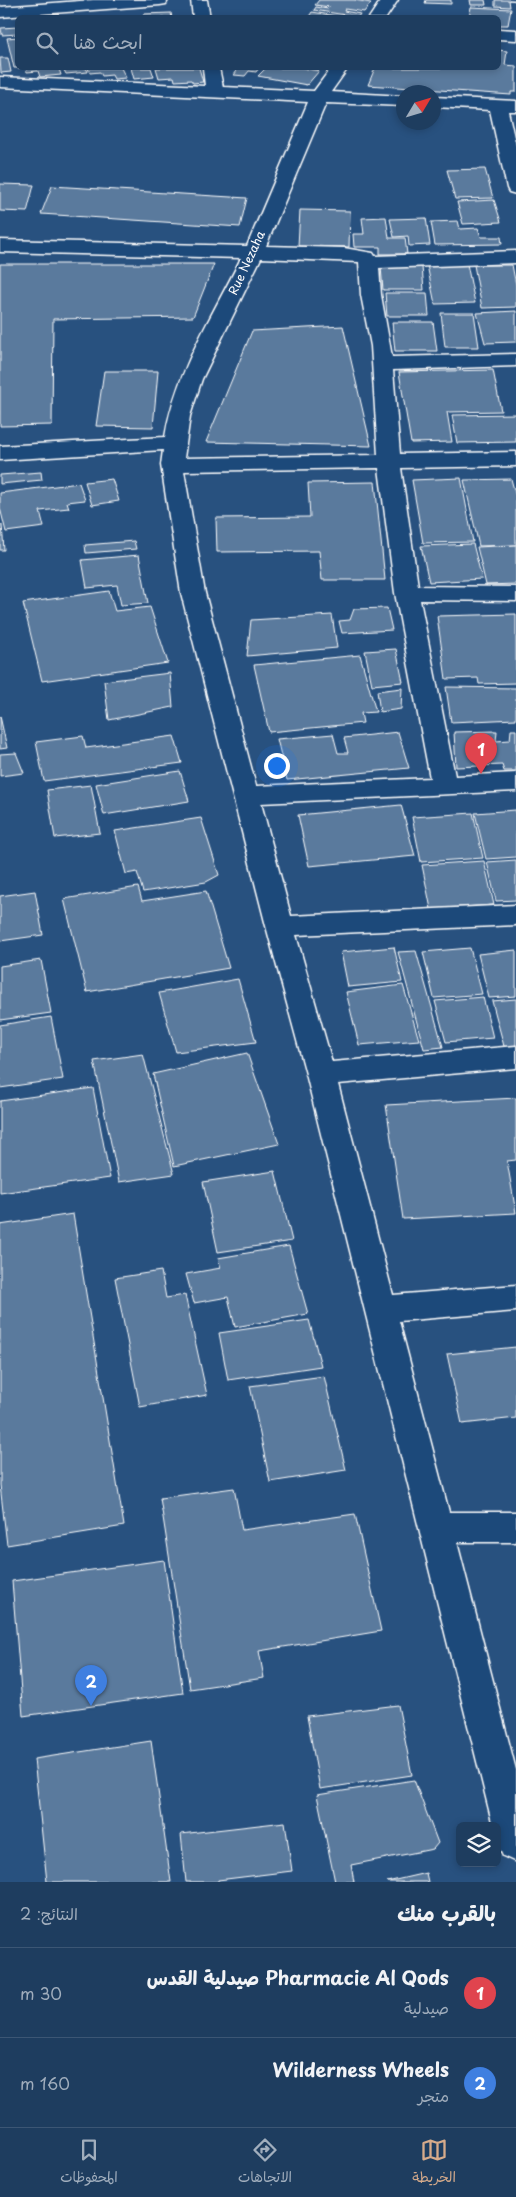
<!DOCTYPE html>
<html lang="ar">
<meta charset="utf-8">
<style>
body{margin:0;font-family:"Playpen Sans","Playpen Sans Arabic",sans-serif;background:#2b4868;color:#f1f3f6;direction:rtl}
.controls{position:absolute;right:15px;bottom:15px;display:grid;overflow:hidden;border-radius:8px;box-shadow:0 2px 8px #0003}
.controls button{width:45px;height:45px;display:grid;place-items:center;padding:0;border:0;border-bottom:1px solid #3c5674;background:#1e3d5f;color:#f1f3f6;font:25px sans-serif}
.compass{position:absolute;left:396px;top:85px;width:45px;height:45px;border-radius:50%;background:#1e3d5f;box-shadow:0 2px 8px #0003;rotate:52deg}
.you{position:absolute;left:276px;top:765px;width:18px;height:18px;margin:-12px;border:4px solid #fff;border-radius:50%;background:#1a73e8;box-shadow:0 0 0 8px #1a73e833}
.badge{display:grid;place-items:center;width:32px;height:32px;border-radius:50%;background:#d6ab8b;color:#fff;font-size:16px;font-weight:700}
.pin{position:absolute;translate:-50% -41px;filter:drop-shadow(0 1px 2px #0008)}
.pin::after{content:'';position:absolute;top:26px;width:18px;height:15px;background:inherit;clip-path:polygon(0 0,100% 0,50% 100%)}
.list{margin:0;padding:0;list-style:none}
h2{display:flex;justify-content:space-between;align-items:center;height:65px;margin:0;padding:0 20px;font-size:21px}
h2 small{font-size:16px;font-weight:400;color:#a1aebd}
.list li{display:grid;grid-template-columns:32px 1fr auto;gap:15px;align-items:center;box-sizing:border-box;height:90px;padding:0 20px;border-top:1px solid #3c5674}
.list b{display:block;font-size:19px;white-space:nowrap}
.list p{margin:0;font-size:16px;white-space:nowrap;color:#a1aebd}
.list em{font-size:16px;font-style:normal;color:#a1aebd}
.icon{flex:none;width:28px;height:28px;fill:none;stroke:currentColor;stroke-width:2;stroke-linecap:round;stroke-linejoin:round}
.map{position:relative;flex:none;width:516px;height:1882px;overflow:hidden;direction:ltr}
.search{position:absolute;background:#1e3d5f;box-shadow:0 2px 8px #0003;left:15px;right:15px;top:15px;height:55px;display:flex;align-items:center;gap:12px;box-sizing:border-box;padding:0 18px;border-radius:8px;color:#a1aebd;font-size:19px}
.sheet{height:245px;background:#1e3d5f}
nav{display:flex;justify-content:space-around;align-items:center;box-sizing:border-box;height:70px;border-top:1px solid #3c5674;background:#1e3d5f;font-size:14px;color:#a1aebd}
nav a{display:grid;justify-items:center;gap:2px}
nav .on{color:#d6ab8b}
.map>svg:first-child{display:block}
</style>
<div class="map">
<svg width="516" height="1882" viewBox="0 0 516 1882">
<rect width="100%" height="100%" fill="#28517f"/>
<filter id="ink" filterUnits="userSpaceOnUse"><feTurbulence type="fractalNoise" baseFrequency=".02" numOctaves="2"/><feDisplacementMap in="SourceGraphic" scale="10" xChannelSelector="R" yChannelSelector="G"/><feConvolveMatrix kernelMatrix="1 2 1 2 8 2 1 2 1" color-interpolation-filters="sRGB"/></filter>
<g filter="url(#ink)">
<g fill="#5a7a9d" stroke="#fff">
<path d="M319 0H354L371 3 364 12 345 9 344 11 360 14 358 17 314 10 316 7 328 9 330 7 315 5Z"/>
<path d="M426 0H451V4L425 3Z"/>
<path d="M470 0H485L486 5H471Z"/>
<path d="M495 0H516V1L509 0 510 7 495 6Z"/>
<path d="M471 7 511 9 508 25H498V18H469Z"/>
<path d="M312 12 350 18H308Z"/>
<path d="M171 13 172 18H144L143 14Z"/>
<path d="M18 27V34L2 35 1 28Z"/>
<path d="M18 37V68H20H14L7 38Z"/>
<path d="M498 50 507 51 505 65 516 66V92H511V95L368 85 375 68H498Z"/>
<path d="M0 58H8L11 72 1 73Z"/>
<path d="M26 68H69L59 69 61 75 40 77 38 71 27 72Z"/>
<path d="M74 68H86L88 72 66 74 64 70Z"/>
<path d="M88 68H121L126 78 114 79 112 75 102 76 100 72 90 73Z"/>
<path d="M131 68H151L154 77 134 79Z"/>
<path d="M156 68H199L203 82 193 83 191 80 175 81 174 77 159 78Z"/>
<path d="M239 68H259L256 72 249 71 245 76 234 75Z"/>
<path d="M266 68H302L319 71 307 85 258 76Z"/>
<path d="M485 169 493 198 455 199 447 170Z"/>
<path d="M0 184 34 185 27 212 0 211Z"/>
<path d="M52 186 247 198 240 227 41 214Z"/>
<path d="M494 200 501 222 463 224 457 202Z"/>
<path d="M300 210 350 211 349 247 298 246Z"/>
<path d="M386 217 389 238H405L407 254H380V247H354L353 234H364L362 218Z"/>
<path d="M426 218 430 245 409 246 408 236 394 237 390 219Z"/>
<path d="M458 221 460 229 478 228 481 237H501L502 244 435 245 431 222Z"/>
<path d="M0 264H214L193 317 53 319 52 425 0 426Z"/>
<path d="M467 264 475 303 435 304 427 265Z"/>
<path d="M474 265H512L516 285V307L482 308Z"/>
<path d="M381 267H422L424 290H383Z"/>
<path d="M385 293H427L429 316H387Z"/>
<path d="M516 311V342L485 343 477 313Z"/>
<path d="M441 313H474L479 347H445Z"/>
<path d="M392 322H433L437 351H395Z"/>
<path d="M343 326 371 446 206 442 252 331Z"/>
<path d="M493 370 501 411 447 412 452 442 411 443 399 372Z"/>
<path d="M104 371H158L153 427 96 426Z"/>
<path d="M516 414V442L457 443 452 415Z"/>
<path d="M41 472 42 480 0 484V475Z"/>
<path d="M461 478 473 542 423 543 412 480Z"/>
<path d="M112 479 119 501 92 505 85 482Z"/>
<path d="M511 479 516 497V545L479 546 464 480Z"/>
<path d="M375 482 385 580H322L319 551 217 552 216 518 310 517 308 483Z"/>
<path d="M79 483 85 500 67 502 69 508 40 511 44 527 6 532 0 508V493Z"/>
<path d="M0 525H2L4 550H0Z"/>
<path d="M134 541 136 549 86 553 85 545Z"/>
<path d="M473 544 482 579 429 582 421 546Z"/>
<path d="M516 545V584L486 585 477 547Z"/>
<path d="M139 555 148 603 121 605 117 585 87 588 82 560Z"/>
<path d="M109 591 115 611 150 607 168 663 42 681 23 603Z"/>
<path d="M387 608 392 630 342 633 339 621 350 620 354 609Z"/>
<path d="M516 614V683L479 684 478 678 446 679 437 616Z"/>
<path d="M332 615 337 648 247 656 251 620Z"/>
<path d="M396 649 403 682 372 685 365 651Z"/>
<path d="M360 655 376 712 361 713 363 723 269 732 254 665Z"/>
<path d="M170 673 173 707 109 720 104 681Z"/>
<path d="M446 687 516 688V719L451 722Z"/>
<path d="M402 688 401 709 380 712 377 691Z"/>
<path d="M0 716 7 748 0 749Z"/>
<path d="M511 730H516V771H504L502 765 456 767 454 732 497 731 496 741 510 740Z"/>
<path d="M398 732 409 768 287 780 277 739 333 734 338 753H348L344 738Z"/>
<path d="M83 736 86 748 174 736 182 763 44 781 36 742Z"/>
<path d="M16 753 24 773 0 776V754Z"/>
<path d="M180 771 189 801 104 815 96 784Z"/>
<path d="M91 785 100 833 55 838 47 790Z"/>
<path d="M401 805 415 856 309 866 298 815Z"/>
<path d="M516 810V857L486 859 475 813Z"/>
<path d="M473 813 483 858 421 862 412 817Z"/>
<path d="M201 818 219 875 206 882 143 892 137 872 126 874 115 831Z"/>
<path d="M516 860V900L496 901 487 862Z"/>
<path d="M484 861 494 905 431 909 422 865Z"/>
<path d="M138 887 142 901 206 891 229 968 87 992 64 899Z"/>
<path d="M35 891 43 935 0 941V896Z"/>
<path d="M394 947 402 982 348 987 341 952Z"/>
<path d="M470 948 482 994 434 998 423 952Z"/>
<path d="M516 950V996L489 998 478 954Z"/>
<path d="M416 951 443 1047 424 1049 398 952Z"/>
<path d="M41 960 51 1013 0 1020V966Z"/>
<path d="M238 979 256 1042 176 1052 159 993Z"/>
<path d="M403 985 419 1040 359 1045 346 992Z"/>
<path d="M483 997 493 1038 446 1042 435 1001Z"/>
<path d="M516 999V1049L505 1050 492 1001Z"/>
<path d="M51 1017 63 1079 0 1088V1025Z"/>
<path d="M247 1053 279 1144 174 1166 153 1074Z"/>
<path d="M143 1054 174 1174 119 1182 94 1061Z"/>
<path d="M93 1088 110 1178 0 1193V1101Z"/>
<path d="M516 1098V1160L507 1161 516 1213 403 1219 386 1105Z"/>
<path d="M275 1171 292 1241 218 1252 203 1182Z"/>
<path d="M73 1214 124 1526 7 1545 0 1485V1225Z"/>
<path d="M289 1246 308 1314 235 1327 228 1297 194 1303 186 1274 221 1268 218 1258Z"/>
<path d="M161 1271 166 1298 185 1295 207 1395 140 1407 115 1278Z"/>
<path d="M309 1320 321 1366 228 1380 219 1333Z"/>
<path d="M516 1347V1418L462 1424 447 1354Z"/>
<path d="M324 1376 346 1470 270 1482 250 1386Z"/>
<path d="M234 1488 242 1530 355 1514 381 1631 259 1651 264 1678 190 1689 160 1498Z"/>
<path d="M164 1560 183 1693 23 1716 12 1581Z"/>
<path d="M398 1705 412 1775 320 1789 307 1716Z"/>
<path d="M151 1741 171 1882H47L34 1759Z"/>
<path d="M414 1780 438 1843 433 1849 351 1865 354 1882H335L317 1795Z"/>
<path d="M285 1822 292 1871 218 1880V1882H186L181 1834Z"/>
<path d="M426 1873 428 1882H387Z"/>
</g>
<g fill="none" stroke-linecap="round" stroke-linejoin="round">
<defs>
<g id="minor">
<path d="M93 0H168L166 4 160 5 0 17V7Z"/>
<path d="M191 0H207L210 18H193Z"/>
<path d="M381 0H398L386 18H369Z"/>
<path d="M498 29 516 30V40L498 39Z"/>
<path d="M203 68H219L223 87 314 91 331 68H348L331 92 404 96V106L326 103 266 246 344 248 373 253 375 256 516 251V263L379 268 381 295 392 357 516 354V366L393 370 400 454 516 452V466L401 468 418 586 516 587V601L420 600 455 776 516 773V791L261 803 291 916 516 905V925L296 935 332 1062 516 1046V1068L338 1084 393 1295 516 1285V1311L399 1321 449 1512H516V1542H457L516 1770V1862L503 1856 497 1843V1826H493L306 1074 266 926 181 593 161 465 163 450 0 460V446L165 437C175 373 213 315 241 258L0 252V240L247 246 308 102 0 87V77L205 86ZM261 258 359 262 361 295 371 346 378 455 184 458 190 416 202 379ZM379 468 395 593 430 778 256 786 205 593 184 471Z"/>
<path d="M434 97 516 101V111H508L516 146V194L509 192 507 188 490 110 434 107Z"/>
</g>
</defs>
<use href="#minor" stroke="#fff" stroke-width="3"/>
<use href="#minor" fill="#1f4a7a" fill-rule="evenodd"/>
</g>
</g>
<g text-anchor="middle" stroke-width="4" stroke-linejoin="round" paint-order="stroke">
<g font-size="12" fill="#fff" stroke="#1f4a7a">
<text transform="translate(247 263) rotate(-65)" y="4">Rue Nezaha</text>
</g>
</g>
</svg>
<div class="controls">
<button><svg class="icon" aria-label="layers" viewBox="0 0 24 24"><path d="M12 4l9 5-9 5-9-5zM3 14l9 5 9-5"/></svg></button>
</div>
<svg class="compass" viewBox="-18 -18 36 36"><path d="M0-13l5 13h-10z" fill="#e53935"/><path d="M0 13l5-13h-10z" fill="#a1aebd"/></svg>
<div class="you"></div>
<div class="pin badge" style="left:481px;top:774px;background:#e0444e">1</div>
<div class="pin badge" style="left:91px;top:1706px;background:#3f7fe0">2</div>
<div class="search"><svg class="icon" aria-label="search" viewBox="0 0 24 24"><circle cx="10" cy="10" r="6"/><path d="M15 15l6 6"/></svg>ابحث هنا</div>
</div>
<section class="sheet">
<h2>بالقرب منك<small>النتائج: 2</small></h2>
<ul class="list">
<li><span class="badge" style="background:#e0444e">1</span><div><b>Pharmacie Al Qods صيدلية القدس</b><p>صيدلية</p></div><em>30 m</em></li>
<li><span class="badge" style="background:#3f7fe0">2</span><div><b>Wilderness Wheels</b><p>متجر</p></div><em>160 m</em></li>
</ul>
</section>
<nav>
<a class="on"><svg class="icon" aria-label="map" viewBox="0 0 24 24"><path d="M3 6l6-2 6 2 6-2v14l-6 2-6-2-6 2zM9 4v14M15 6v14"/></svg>الخريطة</a>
<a><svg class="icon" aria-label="directions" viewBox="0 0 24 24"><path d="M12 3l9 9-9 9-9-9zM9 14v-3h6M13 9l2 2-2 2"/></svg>الاتجاهات</a>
<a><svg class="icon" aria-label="saved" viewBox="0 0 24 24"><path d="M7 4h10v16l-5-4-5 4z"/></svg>المحفوظات</a>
</nav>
